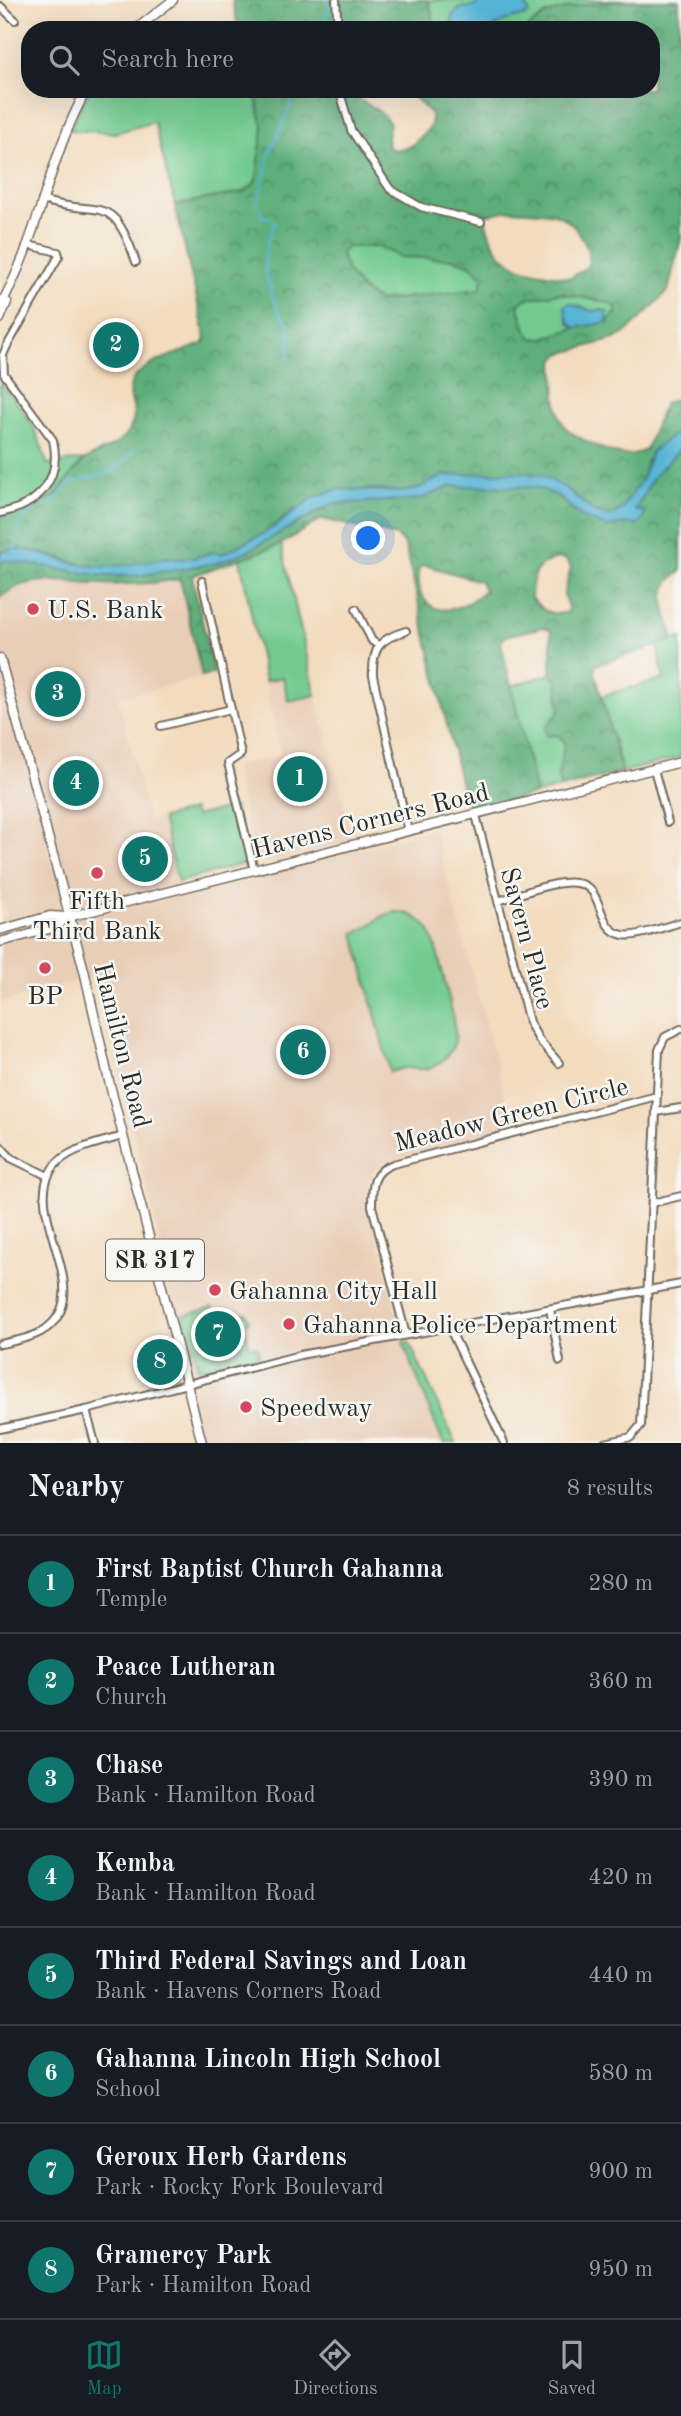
<!DOCTYPE html>
<meta charset="utf-8">
<style>
body{margin:0;font-family:"Old Standard TT",serif;background:#242831;color:#f1f3f6}
.you{position:absolute;left:369px;top:539px;width:24px;height:24px;margin:-18px;border:5px solid #fff;border-radius:50%;background:#1a73e8;box-shadow:0 0 0 10px #1a73e833}
.badge{display:grid;place-items:center;width:46px;height:46px;border-radius:50%;background:#0f766e;color:#fff;font-size:23px;font-weight:700}
.pin{position:absolute;translate:-50% -50%;border:4px solid #fff;box-shadow:0 2px 7px #0006}
.list{margin:0;padding:0;list-style:none}
h2{display:flex;justify-content:space-between;align-items:center;height:91px;margin:0;padding:0 28px;font-size:30px}
h2 small{font-size:23px;font-weight:400;color:#9ea1a6}
.list li{display:grid;grid-template-columns:46px 1fr auto;gap:21px;align-items:center;box-sizing:border-box;height:98px;padding:0 28px;border-top:2px solid #363941}
.list b{display:block;font-size:26px;white-space:nowrap}
.list p{margin:0;font-size:23px;white-space:nowrap;color:#9ea1a6}
.list em{font-size:23px;font-style:normal;color:#9ea1a6}
.icon{flex:none;width:38px;height:38px;fill:none;stroke:currentColor;stroke-width:2;stroke-linecap:round;stroke-linejoin:round}
.map{position:relative;flex:none;width:681px;height:1443px;overflow:hidden}
.search{position:absolute;background:#171b24;box-shadow:0 7px 28px #0002;left:21px;right:21px;top:21px;height:77px;display:flex;align-items:center;gap:18px;box-sizing:border-box;padding:0 24px;border-radius:28px;color:#9ea1a6;font-size:26px}
.sheet{height:875px;background:#171b24}
nav{display:flex;justify-content:space-around;align-items:center;box-sizing:border-box;height:98px;border-top:2px solid #363941;background:#171b24;font-size:19px;color:#9ea1a6}
nav a{display:grid;justify-items:center;gap:4px}
nav .on{color:#0f766e}
.map>svg:first-child{display:block}
</style>
<div class="map">
<svg width="681" height="1443" viewBox="0 0 681 1443">
<defs>
<pattern id="forest-crowns" width="20" height="18" patternUnits="userSpaceOnUse" patternTransform="scale(1.75)"><rect width="20" height="18" fill="#5dae7a"/><path d="M2 6a3 3 0 1 1 6 0M12 15a3 3 0 1 1 6 0" fill="none" stroke="#4d8e64"/></pattern>
<pattern id="park-crowns" width="20" height="18" patternUnits="userSpaceOnUse" patternTransform="scale(1.75)"><rect width="20" height="18" fill="#72ca90"/><path d="M2 6a3 3 0 1 1 6 0M12 15a3 3 0 1 1 6 0" fill="none" stroke="#5ea476"/></pattern>
</defs>
<rect width="100%" height="100%" fill="#f6f6f2"/>
<filter id="ink" filterUnits="userSpaceOnUse"><feTurbulence type="fractalNoise" baseFrequency=".0143" numOctaves="2"/><feDisplacementMap in="SourceGraphic" scale="14" xChannelSelector="R" yChannelSelector="G"/><feConvolveMatrix kernelMatrix="1 2 1 2 8 2 1 2 1" color-interpolation-filters="sRGB"/></filter>
<filter id="wash" filterUnits="userSpaceOnUse"><feTurbulence type="fractalNoise" baseFrequency=".00686" numOctaves="4" result="noise"/><feDisplacementMap in="SourceGraphic" scale="28" xChannelSelector="R" yChannelSelector="G"/><feGaussianBlur stdDeviation="1.57" result="paint"/><feColorMatrix in="noise" values="0 0 0 0 0 0 0 0 0 0 0 0 0 0 0 0 0 1.4 0 .05"/><feComposite in="paint" operator="in"/></filter>
<g filter="url(#wash)">
<rect width="100%" height="100%" fill="#f3dbbd"/>
<g fill="#e9ceb7">
<path d="M51 579 97 585 150 584 180 579 202 677 118 698 149 821 162 818 182 896 434 829 513 1127 384 1162 371 1174 367 1188 403 1342 443 1443H200L156 1269 166 1266 95 976 0 1003V920L7 918 0 893V598L30 583Z"/>
<path d="M283 677 289 701 316 695 353 841 285 859 257 862 253 857 234 767 280 755 265 681Z"/>
</g>
<g fill="#72ca90" stroke="#4e7a5e" stroke-width="2">
<path d="M428 0H667L591 3 546 14 526 30H436Z"/>
<path d="M90 89H254L263 127 257 178 253 185 243 192 175 205 154 122 115 133 69 130Z"/>
<path d="M346 247H379L400 257 454 259 471 265 483 278 480 290 379 301C362 292 344 273 341 253Z"/>
<path d="M559 293 610 303 616 306V313L607 322 603 310 591 311 576 305 568 322 575 328 541 339 532 338 526 330 518 305 525 299Z"/>
<path d="M0 383C27 414 36 424 47 464L84 460 53 498 0 517Z"/>
<path d="M281 544 316 695 288 701 283 677 265 681 240 559Z"/>
<path d="M681 638V757L622 772 601 696 664 679 657 645Z"/>
<path d="M551 674 557 681 560 710 558 735 565 742 558 775 561 788 536 794 511 686Z"/>
<path d="M234 807 247 857 244 864 178 882 162 818 193 810 195 816Z"/>
<path d="M395 912C408 912 419 917 428 928 436 939 457 1026 455 1039 454 1048 448 1056 441 1062 427 1073 420 1068 405 1068 401 1068 394 1071 390 1072L354 933C370 929 377 915 395 912Z"/>
<path d="M403 1342H409L456 1443H443Z"/>
</g>
<g fill="url(#forest-crowns)" stroke="#446c52" stroke-width="2" fill-rule="evenodd">
<path d="M232 0H428L436 30H239Z"/>
<path d="M679 0 681 238 668 291 626 333 614 339 560 354 555 359 554 364C556 382 554 407 563 424 569 436 611 454 625 455 633 456 639 453 646 449L664 404 681 397V432L672 436 647 461 643 477 622 509 609 517 594 512 567 489 443 476 415 490 401 492 369 489 295 509 267 532 221 554 212 552 194 558 175 559 172 557C152 560 126 568 107 568 75 569 29 540 0 553V517C14 512 45 505 55 495 66 484 74 467 87 459 99 451 116 447 124 437 146 412 123 399 132 381 141 363 184 351 203 344L206 339 175 205 243 192 253 185 257 177 263 127 254 89H348C361 106 378 104 390 124L387 137 388 148C409 154 418 140 431 126V114L406 89H651V30H526C533 24 540 17 548 14 585 0 640 0 679 0ZM511 210C544 213 566 207 583 240 588 250 590 255 588 266L570 278C522 269 496 271 484 215ZM346 247H379L400 257 454 259 471 265 483 278 480 289 379 301C362 292 344 273 341 253ZM559 293 610 303 616 307V313L607 322 575 328 541 339 532 338 526 330 518 305 525 299Z"/>
<path d="M681 448V572C652 589 667 612 674 640L596 665 595 673 622 772 561 788 558 776 565 742 558 735 547 736 545 728 560 710 557 681 551 674V630L544 627 505 636 501 643 536 794 467 811 405 545 396 536 322 519 281 544 192 576 214 673 202 677 180 579C153 584 126 585 99 584 64 584 31 571 0 598V564L4 560 134 576 217 563 249 550 332 504 420 499 451 486 536 487 557 495 582 517 607 527 645 512 635 511 654 476ZM558 558 566 560 571 567 564 594 569 612C550 616 544 612 531 598 532 574 534 565 558 558ZM424 565 480 581 484 591C469 605 437 622 422 596 418 590 419 577 418 569Z"/>
</g>
<g fill="url(#park-crowns)" stroke="#4e7a5e" stroke-width="2">
<path d="M213 1307 216 1317 233 1313 235 1317 247 1313 249 1321 243 1323 250 1347 257 1346 259 1355 202 1370 198 1367 184 1315Z"/>
<path d="M168 1340 176 1376 173 1382 152 1387 143 1348Z"/>
</g>
<g fill="#57b5d6" stroke="#417080" stroke-width="2">
<path d="M479 0H523L529 12 527 15C514 18 502 20 492 30H452V16L461 8 475 6Z"/>
<path d="M569 303 591 311H607V322L575 328C567 321 566 316 565 306Z"/>
<path d="M681 432V448L654 476 635 511H645L643 519 636 526 631 523 607 527 582 517 557 495 536 487 451 486 420 499 332 504 249 550 217 563 134 576H103L4 560 0 564V553C22 543 48 557 69 562 106 572 135 563 172 557L176 559 194 558 212 552 222 554 267 532 314 497 338 489 401 492 415 490 443 476 465 474 519 472 542 475 567 489 594 512 609 517 622 509 643 477 651 452 672 436Z"/>
</g>
<g fill="none" stroke-linecap="round" stroke-linejoin="round">
<g stroke="#57b5d6" stroke-width="2">
<path d="M326 30 324 19 330 8 327 0"/>
<path d="M287 361C289 350 293 335 288 325 283 314 274 312 275 299L270 295 271 289C261 272 265 240 275 223L268 217H263L257 204 264 180 268 157 298 89"/>
<path d="M14 550 24 518 33 507 55 500 70 483 113 471 124 462 134 450"/>
</g>
</g>
</g>
<g filter="url(#ink)">
<g fill="none" stroke-linecap="round" stroke-linejoin="round">
<defs>
<g id="minor">
<path d="M336 0 338 30"/>
<path d="M0 6 15 20"/>
<path d="M339 89 351 130 390 189 421 207 481 222"/>
<path d="M42 200C101 219 111 189 136 262"/>
<path d="M0 513C38 506 62 480 53 440L4 374 3 355 7 346 59 256 58 252 28 245"/>
<path d="M202 581 241 754 228 763 254 870"/>
<path d="M356 609 372 641 378 645"/>
<path d="M406 631C379 639 372 648 373 676L408 831"/>
<path d="M161 726 231 709"/>
<path d="M654 769 668 822"/>
<path d="M476 815 529 1022 539 1040 559 1063"/>
<path d="M498 901C519 895 555 880 576 883 606 886 594 929 623 935 636 938 667 926 681 922"/>
<path d="M656 1112 681 1108"/>
<path d="M0 1146 11 1158 48 1176"/>
<path d="M652 1203 681 1196"/>
<path d="M550 1309 560 1361"/>
<path d="M449 1327 504 1443"/>
<path d="M406 1335 372 1206C372 1187 372 1171 393 1164L657 1096"/>
<path d="M0 1344C14 1341 29 1339 41 1332 105 1295 12 1206 58 1162 74 1147 103 1142 123 1136"/>
<path d="M86 1410 95 1443"/>
<path d="M0 1429 86 1410 300 1355 681 1284"/>
<path d="M605 1443 631 1437 641 1425 659 1050 665 1037 681 1029"/>
</g>
<g id="major">
<path d="M135 30 173 0"/>
<path d="M0 306C39 238 48 158 87 89"/>
<path d="M0 319 7 302"/>
<path d="M0 658 84 970 109 1081 202 1443"/>
<path d="M0 930 50 916 68 917 681 762"/>
<path d="M0 942 53 928 68 917"/>
</g>
</defs>
<use href="#minor" stroke="#71695e" stroke-width="10"/>
<use href="#major" stroke="#71695e" stroke-width="11"/>
<use href="#minor" stroke="#fff" stroke-width="6"/>
<use href="#major" stroke="#fff" stroke-width="8"/>
</g>
</g>
<g fill="#d1495b" stroke="#f6f6f2" stroke-width="2.5">
<circle cx="33" cy="609" r="7"/>
<circle cx="97" cy="873" r="7"/>
<circle cx="45" cy="968" r="7"/>
<circle cx="215" cy="1290" r="7"/>
<circle cx="289" cy="1324" r="7"/>
<circle cx="246" cy="1407" r="7"/>
</g>
<g text-anchor="middle" stroke-width="5" stroke-linejoin="round" paint-order="stroke">
<rect fill="#f6f6f2" stroke="#686867" stroke-width="2" x="106" y="1239.5" width="98" height="41" rx="5"/>
<g font-size="24" font-weight="bold" fill="#2b2b2b">
<text x="155" y="1268">SR 317</text>
</g>
<g font-size="26" fill="#2b2b2b" stroke="#f6f6f2" text-anchor="start">
<text x="47" y="618">U.S. Bank</text>
<text x="97" y="909" text-anchor="middle">Fifth<tspan x="97" dy="30">Third Bank</tspan></text>
<text x="45" y="1004" text-anchor="middle">BP</text>
<text x="229" y="1299">Gahanna City Hall</text>
<text x="303" y="1333">Gahanna Police Department</text>
<text x="260" y="1416">Speedway</text>
</g>
<g font-size="26" fill="#2b2b2b" stroke="#f6f6f2">
<text transform="translate(370 820) rotate(-14)" y="9">Havens Corners Road</text>
<text transform="translate(528 938) rotate(75)" y="9">Savern Place</text>
<text transform="translate(123 1045) rotate(76)" y="9">Hamilton Road</text>
<text transform="translate(511 1114) rotate(-14)" y="9">Meadow Green Circle</text>
</g>
</g>
</svg>
<div class="you"></div>
<div class="pin badge" style="left:300px;top:779px">1</div>
<div class="pin badge" style="left:116px;top:345px">2</div>
<div class="pin badge" style="left:58px;top:694px">3</div>
<div class="pin badge" style="left:76px;top:783px">4</div>
<div class="pin badge" style="left:145px;top:859px">5</div>
<div class="pin badge" style="left:303px;top:1052px">6</div>
<div class="pin badge" style="left:218px;top:1334px">7</div>
<div class="pin badge" style="left:160px;top:1362px">8</div>
<div class="search"><svg class="icon" aria-label="search" viewBox="0 0 24 24"><circle cx="10" cy="10" r="6"/><path d="M15 15l6 6"/></svg>Search here</div>
</div>
<section class="sheet">
<h2>Nearby<small>8 results</small></h2>
<ul class="list">
<li><span class="badge">1</span><div><b>First Baptist Church Gahanna</b><p>Temple</p></div><em>280 m</em></li>
<li><span class="badge">2</span><div><b>Peace Lutheran</b><p>Church</p></div><em>360 m</em></li>
<li><span class="badge">3</span><div><b>Chase</b><p>Bank · Hamilton Road</p></div><em>390 m</em></li>
<li><span class="badge">4</span><div><b>Kemba</b><p>Bank · Hamilton Road</p></div><em>420 m</em></li>
<li><span class="badge">5</span><div><b>Third Federal Savings and Loan</b><p>Bank · Havens Corners Road</p></div><em>440 m</em></li>
<li><span class="badge">6</span><div><b>Gahanna Lincoln High School</b><p>School</p></div><em>580 m</em></li>
<li><span class="badge">7</span><div><b>Geroux Herb Gardens</b><p>Park · Rocky Fork Boulevard</p></div><em>900 m</em></li>
<li><span class="badge">8</span><div><b>Gramercy Park</b><p>Park · Hamilton Road</p></div><em>950 m</em></li>
</ul>
</section>
<nav>
<a class="on"><svg class="icon" aria-label="map" viewBox="0 0 24 24"><path d="M3 6l6-2 6 2 6-2v14l-6 2-6-2-6 2zM9 4v14M15 6v14"/></svg>Map</a>
<a><svg class="icon" aria-label="directions" viewBox="0 0 24 24"><path d="M12 3l9 9-9 9-9-9zM9 14v-3h6M13 9l2 2-2 2"/></svg>Directions</a>
<a><svg class="icon" aria-label="saved" viewBox="0 0 24 24"><path d="M7 4h10v16l-5-4-5 4z"/></svg>Saved</a>
</nav>
